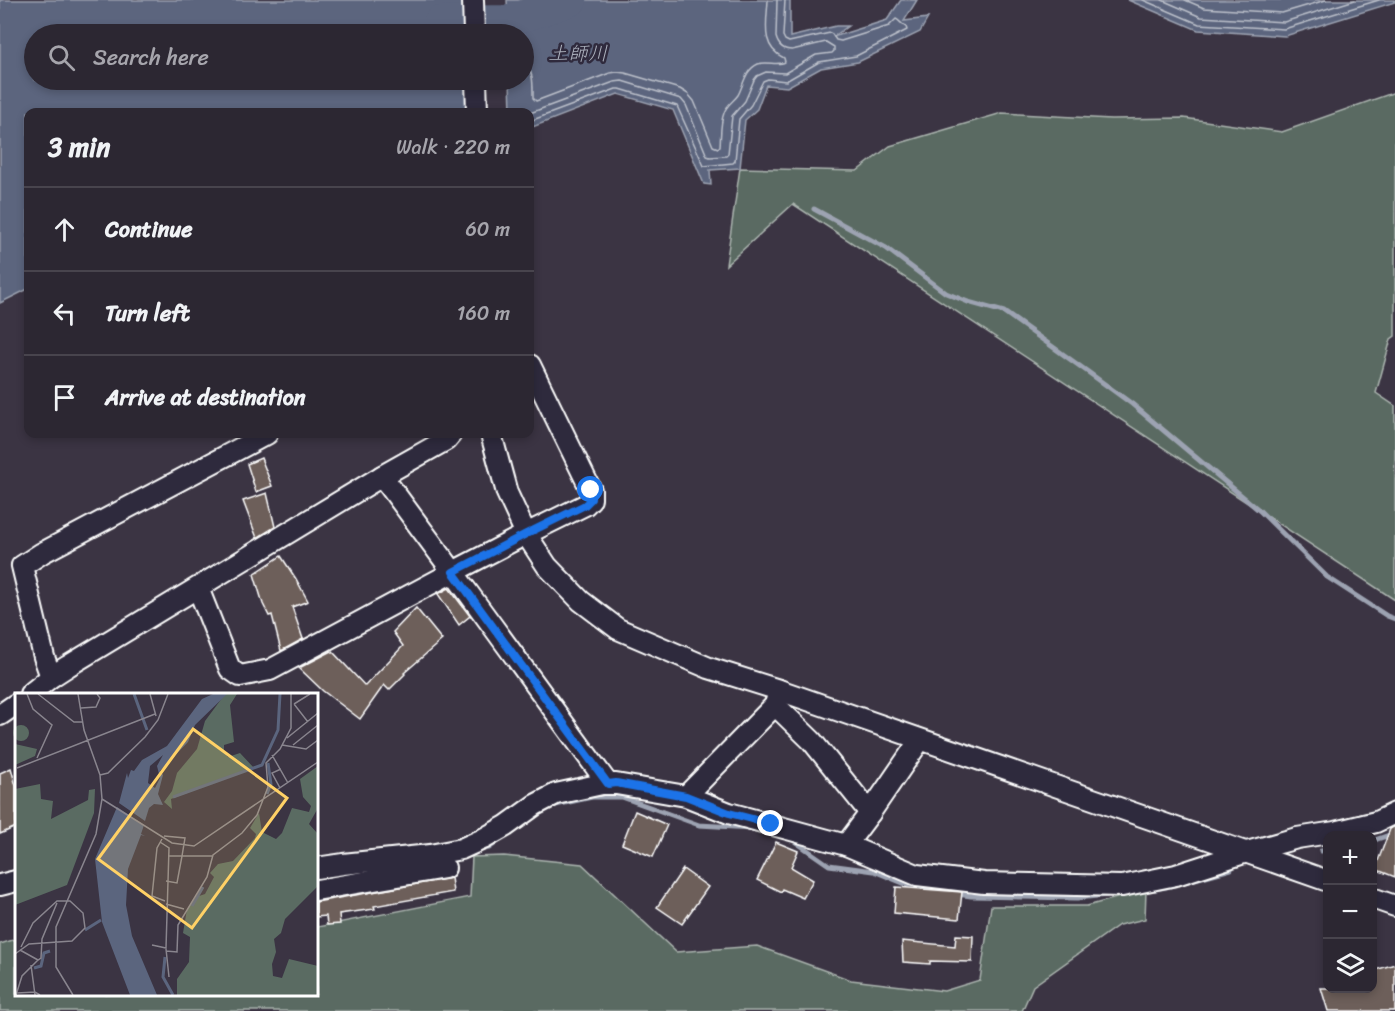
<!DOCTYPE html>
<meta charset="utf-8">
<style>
body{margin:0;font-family:Sriracha,"Klee One",sans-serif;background:#342f3a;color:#f1f3f6}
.controls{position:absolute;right:18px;bottom:18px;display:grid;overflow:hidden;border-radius:12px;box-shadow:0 3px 9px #0003}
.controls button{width:54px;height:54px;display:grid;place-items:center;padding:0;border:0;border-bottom:2px solid #48444d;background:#2c2732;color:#f1f3f6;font:30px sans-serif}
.stop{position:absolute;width:18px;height:18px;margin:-14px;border:4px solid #1a73e8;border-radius:50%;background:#fff}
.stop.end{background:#1a73e8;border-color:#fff;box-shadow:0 2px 6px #0008}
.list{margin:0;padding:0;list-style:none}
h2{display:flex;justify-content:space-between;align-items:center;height:78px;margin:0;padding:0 24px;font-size:26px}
h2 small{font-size:20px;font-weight:400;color:#a6a5ac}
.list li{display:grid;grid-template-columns:39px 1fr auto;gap:18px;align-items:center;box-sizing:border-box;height:84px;padding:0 24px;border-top:2px solid #48444d}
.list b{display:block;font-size:22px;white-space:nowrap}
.list em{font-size:20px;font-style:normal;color:#a6a5ac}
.icon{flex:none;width:33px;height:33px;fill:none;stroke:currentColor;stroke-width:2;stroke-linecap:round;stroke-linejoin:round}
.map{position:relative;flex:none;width:1395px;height:1011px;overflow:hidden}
.search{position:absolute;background:#2c2732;box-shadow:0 3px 9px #0003;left:24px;top:24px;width:510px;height:66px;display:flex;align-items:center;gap:15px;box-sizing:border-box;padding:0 21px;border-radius:33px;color:#a6a5ac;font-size:22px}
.panel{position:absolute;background:#2c2732;box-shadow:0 3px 9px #0003;left:24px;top:108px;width:510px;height:330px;border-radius:12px}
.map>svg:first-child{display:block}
</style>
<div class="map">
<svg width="1395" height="1011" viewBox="0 0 1395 1011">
<rect width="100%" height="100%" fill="#3b3443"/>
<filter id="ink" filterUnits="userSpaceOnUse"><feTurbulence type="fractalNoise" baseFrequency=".0167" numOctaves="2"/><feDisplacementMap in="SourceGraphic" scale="12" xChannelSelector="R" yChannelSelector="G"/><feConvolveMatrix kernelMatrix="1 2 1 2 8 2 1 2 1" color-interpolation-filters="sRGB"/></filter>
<g filter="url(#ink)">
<g fill="#5a6b62" stroke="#acb5b0" stroke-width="1.5">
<path d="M1395 92V336L1391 339 1376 393 1395 406V600L793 204 726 265 740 168 857 171 890 146 1002 113 1111 119 1184 118 1282 132Z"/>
<path d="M504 856 582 864 676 952 757 946 851 980 944 991 980 980 991 906H1087L1146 890 1145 919 1119 925 1033 986 1022 1011H0V944L16 939V994H316L317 927 470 897 472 857Z"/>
</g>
<g fill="#5b657e" stroke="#9da3b2" stroke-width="1.5">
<path d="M0 0H467L469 34H34V80H470L472 112H28V289L0 303Z"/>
<path d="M507 0H790V37L836 26H848L833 37 887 20 901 0H917L904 21 928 18 920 32 858 62 821 68 787 87 766 85 757 109 745 120 740 168 710 170 711 185 704 184 673 110 618 94 530 128V112H511L510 80H524V34H509Z"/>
<path d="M1128 0H1395V2L1285 36 1198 30Z"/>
</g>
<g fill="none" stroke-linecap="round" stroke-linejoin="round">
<g stroke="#bdc1cb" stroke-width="1.5">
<path d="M1143 0 1199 24 1284 29 1379 0"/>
<path d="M1162 0 1201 17 1284 22 1355 0"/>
<path d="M1185 0 1204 8 1282 13 1326 0"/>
<path d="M524 62C534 72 533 84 533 98L536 101 610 73 617 72 625 73 680 89 688 94 694 101 713 146 718 148 720 146C721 135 720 123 724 113 726 105 734 101 738 95 744 84 745 70 758 64 767 61 778 66 785 62L784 58C760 47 767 22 768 0"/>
<path d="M530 113 614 82 622 81 681 99 686 105 707 156 710 157 726 156 728 154 732 116 745 101 754 80 757 76 766 72 785 73 816 55 832 53 834 51V47L826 42 792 50C783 50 778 45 776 37L777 0"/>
<path d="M530 121 616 89H620L677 106 704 166 733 163 735 161 739 119 751 105 763 81 768 79 786 81 819 62 856 56 907 30 906 27C902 25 899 20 896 19L889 26 841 41 836 40 832 34 830 33 789 42 785 40 783 36 785 0"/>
</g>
<g stroke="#9da3b2" stroke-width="5">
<path d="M814 209 886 248 946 293 968 302 1004 312 1088 372 1132 404 1260 511 1327 577 1387 616 1395 619"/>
<path d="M551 806 592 797H622L699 825 752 828"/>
<path d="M790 838 829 865 874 871 903 883 945 891"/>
<path d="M1372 841 1395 833"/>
<path d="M481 849 489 848 501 839"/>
<path d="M1321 851 1328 850"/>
<path d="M316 878 344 873"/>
<path d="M1155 889 1166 887 1231 869"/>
<path d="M957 894 971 896 1077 898 1107 895"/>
</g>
<path stroke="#5b657e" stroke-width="32" d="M440 22 509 21 571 0"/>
</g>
<g fill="#6d5e5a" stroke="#fff" stroke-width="1.5">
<path d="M261 458 272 486 256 492 247 464Z"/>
<path d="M267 493 275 527 257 538 243 501Z"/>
<path d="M281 556 296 579 308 601 292 607 303 639 281 651 272 615 269 616 263 604 254 574Z"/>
<path d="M449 588 470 616 459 625 438 594Z"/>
<path d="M416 608 442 640 404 673 405 674 389 690 384 685 360 719 323 691 299 668 332 651 365 686 403 646 393 632Z"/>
<path d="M11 768 16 786V827L0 834V773Z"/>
<path d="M635 811 667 825 653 857 622 844Z"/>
<path d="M1395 826V877L1375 869 1390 829Z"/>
<path d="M776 842 798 851 791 867 813 880 803 898 782 889 781 892 757 880Z"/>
<path d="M683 869 708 887 682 924 657 907Z"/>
<path d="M451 878 453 892 374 906 375 909 339 914 340 924 327 925 326 916 316 917V902Z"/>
<path d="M896 887 962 892 959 919 894 913Z"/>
<path d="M956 935 973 936 972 962 930 961V964L903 962 902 941 955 946Z"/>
<path d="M1395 964V1011H1328L1321 988H1372V971Z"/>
</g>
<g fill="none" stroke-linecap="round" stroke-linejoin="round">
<defs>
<g id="minor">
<path d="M473 0 474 34"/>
<path d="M476 80 477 112"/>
<path d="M491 434 507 493 526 534 547 566 581 601 618 629 709 668 779 690 1205 838 1328 881"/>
<path d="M382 476 453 572 526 534 585 505 591 499V490L530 365"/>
<path d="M198 588 230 669 240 676 270 670 453 572 608 784"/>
<path d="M51 677 44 657 22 566 42 553 267 434"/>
<path d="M779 690 775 705 812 741 870 813"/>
<path d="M30 694 51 677 68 666 382 476 446 440 451 434"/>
<path d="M0 715 16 704"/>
<path d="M686 796 775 705"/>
<path d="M846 845 870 813 920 740"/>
<path d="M316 868 343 864 430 855 461 849 483 839 506 826 535 805 556 794 602 784H616L686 796 729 813 846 845 917 875 984 883 1122 886 1176 875 1247 852 1297 838 1335 832 1376 822 1395 813"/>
<path d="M0 885 16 881"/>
<path d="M316 890 445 868"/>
<path d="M1372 898 1395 906"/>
</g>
</defs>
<use href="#minor" stroke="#fff" stroke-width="24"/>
<use href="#minor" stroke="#2f2a3d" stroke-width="20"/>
</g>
</g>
<g fill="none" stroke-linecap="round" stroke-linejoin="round" filter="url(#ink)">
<path stroke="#1a73e8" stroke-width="8" d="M591 490V499L585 505 526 534 453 572 608 784 616 783 686 796 729 813 771 824"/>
</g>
<g text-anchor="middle" stroke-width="5" stroke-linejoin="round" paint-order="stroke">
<g font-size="20" font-style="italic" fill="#adb2be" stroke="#2f2a3d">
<text x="578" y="60">土師川</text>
</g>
</g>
<g transform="translate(15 693)">
<rect width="303" height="303" fill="#3b3443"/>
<path d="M210 1H222L215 12 219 49 209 52V59L213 64 225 60 239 75 156 106 157 116 149 109 157 98 162 80 182 56 190 28ZM-2 40a8 8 0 1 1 16 0a8 8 0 1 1-16 0ZM0 51 22 56 20 63 0 72ZM303 73V115L294 131 303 141V193L270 226 266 240 259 246 261 259 257 271 258 283 267 285 274 266 303 273V302H162V286L174 269 175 244 168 240 172 216 181 204 190 201 199 184 195 180 203 171 218 168 240 145 241 141 235 135 244 120 247 139 261 146 267 140 277 115 294 119 296 113 288 104 285 86ZM25 91 26 106 38 108 36 126 73 107 74 97 80 96 79 120 52 192 0 212V96Z" fill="#5a6b62"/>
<path d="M198 1H212L180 32 173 49 145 78 148 82 143 101 148 112 139 111 134 115 130 128 104 110 112 80 113 85 116 77 119 78 127 67 152 53 187 6ZM148 62 142 73 145 85 140 95 133 90 135 73ZM102 114 129 132 126 141 130 143 126 142 113 176 111 212 117 243 142 302H115L87 229 80 166Z" fill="#5b657e" fill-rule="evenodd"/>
<path fill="none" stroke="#5b657e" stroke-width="3" d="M119 1 132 37M252 101 256 91 253 70M158 104 247 72 263 37 265 1M177 213 188 194M70 237 86 227M150 264 148 284 158 302M19 275 26 273 29 260 35 258"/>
<path fill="none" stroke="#89858e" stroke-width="1.5" d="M12 1 18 16 37 32 22 65M23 1 59 29H67M135 1 141 23M279 11 293 29M279 11 295 1M66 15 81 14 85 5 82 1M272 45 303 20M267 52 291 56 303 47M278 52 303 32M257 62 273 90M2 75 140 21M85 82 93 80 130 44 143 27 153 1M265 95 257 80 266 76M87 106 157 150 179 153 303 69M149 143 170 145 167 163H153M147 146 142 155 137 203 150 208M151 188 162 190 167 163H197M151 211 169 216M137 252 151 255 154 155 145 149M151 256 154 284M5 257 23 267 26 265 27 246 42 210M151 258 162 259 163 232 192 184 198 162 227 140 242 122 253 94 251 70 265 56 276 35V1M0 261 14 251 57 248 70 235 68 220 55 208H42L18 230 6 254M16 272 20 302M2 300 20 299 25 302M1 302 7 283 23 267M58 302 41 274V234L81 141 87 106 85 82 69 37 63 1"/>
<path fill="#ffd166" fill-opacity="0.15" stroke="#ffd166" stroke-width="3" d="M178 36 272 105 177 235 83 166Z"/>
<rect width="303" height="303" fill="none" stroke="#fff" stroke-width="3"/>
</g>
</svg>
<div class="controls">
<button>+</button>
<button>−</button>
<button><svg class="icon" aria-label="layers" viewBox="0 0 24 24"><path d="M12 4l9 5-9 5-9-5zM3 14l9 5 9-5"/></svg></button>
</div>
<div class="stop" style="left:591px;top:490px"></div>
<div class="stop end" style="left:771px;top:824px"></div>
<div class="search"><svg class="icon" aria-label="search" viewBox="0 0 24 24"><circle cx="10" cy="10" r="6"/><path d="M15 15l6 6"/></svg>Search here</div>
<section class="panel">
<h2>3 min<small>Walk · 220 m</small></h2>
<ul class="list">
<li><svg class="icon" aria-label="ahead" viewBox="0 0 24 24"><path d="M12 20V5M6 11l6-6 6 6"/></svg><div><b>Continue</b></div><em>60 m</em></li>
<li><svg class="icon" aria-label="left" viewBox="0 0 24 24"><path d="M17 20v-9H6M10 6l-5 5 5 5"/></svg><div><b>Turn left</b></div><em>160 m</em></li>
<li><svg class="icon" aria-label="arrive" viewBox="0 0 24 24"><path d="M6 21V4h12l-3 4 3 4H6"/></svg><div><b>Arrive at destination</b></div></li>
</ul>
</section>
</div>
